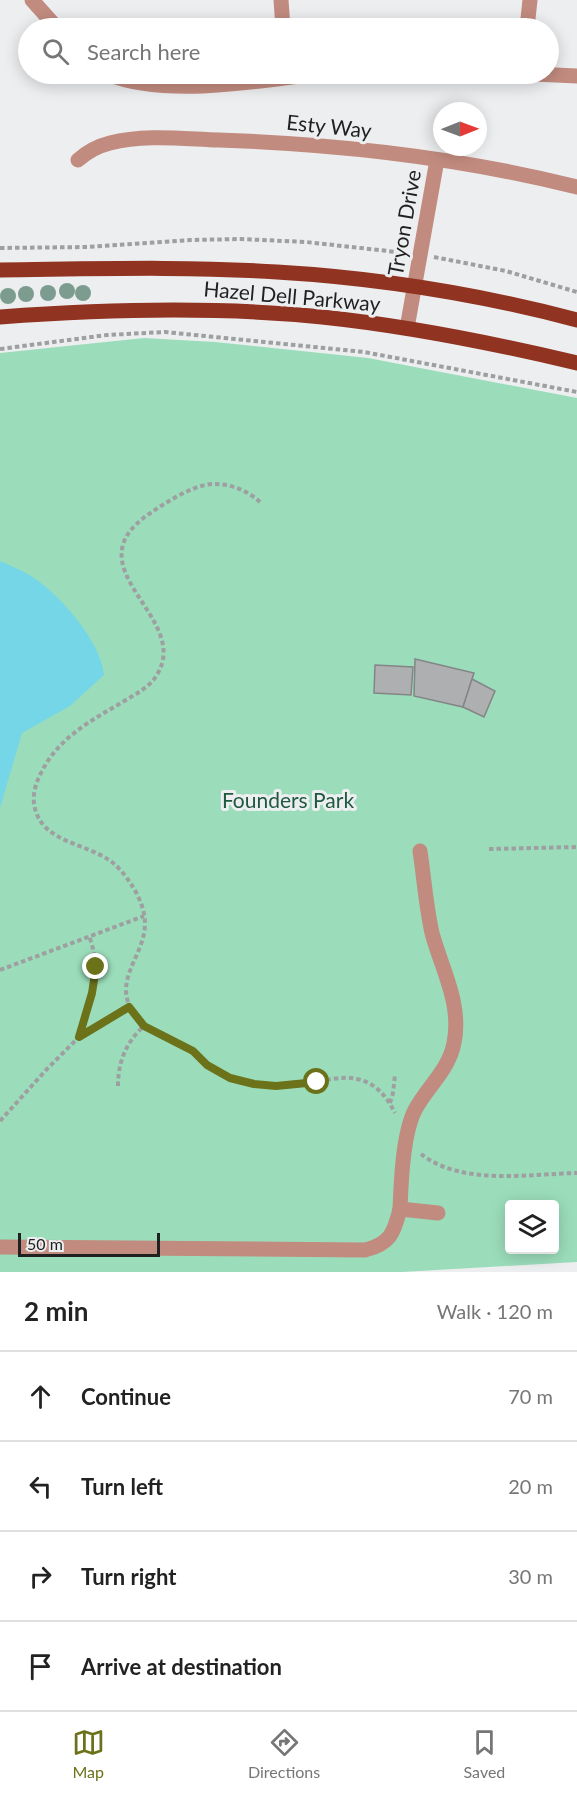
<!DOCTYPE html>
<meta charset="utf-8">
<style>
body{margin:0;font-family:Lato,sans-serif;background:#f6f6f6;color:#222}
.controls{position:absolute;right:18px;bottom:18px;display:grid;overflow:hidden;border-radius:6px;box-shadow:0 3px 15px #0003}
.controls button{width:54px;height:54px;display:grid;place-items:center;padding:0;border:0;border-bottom:2px solid #e0e0e0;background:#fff;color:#222;font:30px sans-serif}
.compass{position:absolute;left:433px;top:102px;width:54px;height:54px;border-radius:50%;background:#fff;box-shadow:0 3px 15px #0003;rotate:89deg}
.scale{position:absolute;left:18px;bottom:15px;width:142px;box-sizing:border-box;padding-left:6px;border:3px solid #1f2020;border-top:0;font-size:16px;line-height:21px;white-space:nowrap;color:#1f2020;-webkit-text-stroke:4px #edeef0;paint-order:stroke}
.stop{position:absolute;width:18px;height:18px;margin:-14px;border:4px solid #6b721a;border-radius:50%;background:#fff}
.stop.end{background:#6b721a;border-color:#fff;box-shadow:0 2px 6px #0008}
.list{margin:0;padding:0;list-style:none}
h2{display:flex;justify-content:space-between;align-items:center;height:78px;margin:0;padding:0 24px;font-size:26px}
h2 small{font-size:20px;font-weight:400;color:#767676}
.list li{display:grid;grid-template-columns:39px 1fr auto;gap:18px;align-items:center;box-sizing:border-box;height:90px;padding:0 24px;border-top:2px solid #e0e0e0}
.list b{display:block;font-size:22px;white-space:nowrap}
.list em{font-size:20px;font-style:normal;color:#767676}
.icon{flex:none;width:33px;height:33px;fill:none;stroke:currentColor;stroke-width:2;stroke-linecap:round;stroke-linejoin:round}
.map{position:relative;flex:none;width:577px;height:1272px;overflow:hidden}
.search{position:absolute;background:#fff;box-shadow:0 3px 15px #0003;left:18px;right:18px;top:18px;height:66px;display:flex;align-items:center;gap:15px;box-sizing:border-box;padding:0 21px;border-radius:33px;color:#767676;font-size:22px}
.sheet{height:438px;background:#fff}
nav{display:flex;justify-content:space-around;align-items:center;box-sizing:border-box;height:84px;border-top:2px solid #e0e0e0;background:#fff;font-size:16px;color:#767676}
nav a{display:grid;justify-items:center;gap:3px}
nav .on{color:#6b721a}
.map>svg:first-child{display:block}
</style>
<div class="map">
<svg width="577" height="1272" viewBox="0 0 577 1272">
<rect width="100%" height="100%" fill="#edeef0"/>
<path fill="#9bddbb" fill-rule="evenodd" d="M144 338 215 342 368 358 577 398V1262L402 1272H0V353ZM510 1204H554V1250H510Z"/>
<path fill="#75d6e7" d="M0 561C11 566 24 571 34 578 61 596 101 642 104 675L70 706 22 733 0 808Z"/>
<g fill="#adafb0" stroke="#848587" stroke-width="1.5">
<path d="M415 659 474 673 463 707 414 696Z"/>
<path d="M375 665 413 667 411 695 374 693Z"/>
<path d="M472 679 495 691 484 717 463 707Z"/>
</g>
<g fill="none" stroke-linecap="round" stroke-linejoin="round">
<g stroke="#9e9fa0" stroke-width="4" stroke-dasharray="4.5 3" stroke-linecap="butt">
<path d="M0 248 87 247 190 240 241 239 306 242 406 253"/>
<path d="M434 257 506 271 577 292"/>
<path d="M0 349 107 335 165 332 364 352 577 392"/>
<path d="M260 502C245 488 221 480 201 486 182 492 165 503 149 514 70 568 190 616 158 673 150 688 135 694 121 703 90 721 59 738 42 771 35 784 31 798 36 812 46 842 86 844 109 860 118 866 125 875 131 884 138 894 145 910 145 923 145 957 111 980 134 1014 137 1018 140 1023 145 1026 157 1034 173 1040 187 1048 202 1057 213 1071 230 1079 258 1090 291 1086 320 1081 332 1079 345 1076 357 1079 376 1083 387 1097 395 1113"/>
<path d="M489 849 577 847"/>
<path d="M0 970 144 916"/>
<path d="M79 1037C89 999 104 976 89 936"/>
<path d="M118 1086C118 1062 126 1042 144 1026"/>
<path d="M390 1103 393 1093 395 1075"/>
<path d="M0 1121 47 1069 79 1037 129 1007"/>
<path d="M421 1154C462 1186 528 1174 577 1173"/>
</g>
<g stroke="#c28b7f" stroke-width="15">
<path d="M32 0 57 28"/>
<path d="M281 0 283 28"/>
<path d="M527 28 530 0"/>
<path d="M108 74C163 97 256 82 314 74"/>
<path d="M534 74 577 76"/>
<path d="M78 160C88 151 98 146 110 143 145 134 184 139 219 140 339 144 461 158 577 187"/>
<path d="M407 328 437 160"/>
<path d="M400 1209C401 1182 403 1133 415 1110 427 1087 449 1070 454 1043 462 1004 442 970 432 933 426 906 424 878 420 851"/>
<path d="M0 1247 365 1250C390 1244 394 1233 400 1209L438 1213"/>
</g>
<g stroke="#913321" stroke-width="15">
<path d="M0 270C92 269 185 266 277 272 378 278 479 294 577 320"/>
<path d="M0 317C107 309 215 306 322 317 408 326 493 343 577 363"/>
</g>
</g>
<g fill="#7c9c8f">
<circle cx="67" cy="291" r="8"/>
<circle cx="48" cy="293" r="8"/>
<circle cx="83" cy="293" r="8"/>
<circle cx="26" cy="294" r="8"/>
<circle cx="8" cy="296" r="8"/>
</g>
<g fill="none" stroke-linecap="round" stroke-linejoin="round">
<path stroke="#6b721a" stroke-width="8" d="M96 967 92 993 79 1037 129 1007 144 1026 193 1051 207 1065 230 1078 254 1084 276 1086 317 1082"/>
</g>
<g text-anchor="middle" stroke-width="6" stroke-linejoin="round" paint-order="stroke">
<g font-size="21" fill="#1f2020" stroke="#edeef0">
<text transform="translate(329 127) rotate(6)" y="7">Esty Way</text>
<text transform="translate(405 223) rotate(-80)" y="7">Tryon Drive</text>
<text transform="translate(292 297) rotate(5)" y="7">Hazel Dell Parkway</text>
</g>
<g font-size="21" fill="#1f5940" stroke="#edeef0">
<text x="288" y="808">Founders Park</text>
</g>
</g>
</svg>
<div class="controls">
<button><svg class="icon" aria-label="layers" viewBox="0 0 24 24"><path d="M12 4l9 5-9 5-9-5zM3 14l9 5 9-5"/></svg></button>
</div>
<svg class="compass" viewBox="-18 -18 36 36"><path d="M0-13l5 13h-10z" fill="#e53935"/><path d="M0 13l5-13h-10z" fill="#767676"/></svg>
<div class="scale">50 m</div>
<div class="stop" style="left:317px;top:1082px"></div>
<div class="stop end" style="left:96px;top:967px"></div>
<div class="search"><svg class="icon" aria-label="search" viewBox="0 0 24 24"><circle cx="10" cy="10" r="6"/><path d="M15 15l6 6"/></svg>Search here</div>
</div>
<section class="sheet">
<h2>2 min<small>Walk · 120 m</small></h2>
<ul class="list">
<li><svg class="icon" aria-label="ahead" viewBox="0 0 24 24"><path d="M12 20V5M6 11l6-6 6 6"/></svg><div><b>Continue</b></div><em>70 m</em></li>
<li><svg class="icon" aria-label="left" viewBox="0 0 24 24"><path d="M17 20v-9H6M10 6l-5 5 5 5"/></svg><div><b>Turn left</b></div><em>20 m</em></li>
<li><svg class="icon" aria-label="right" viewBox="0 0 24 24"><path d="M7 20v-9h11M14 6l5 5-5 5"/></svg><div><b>Turn right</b></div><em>30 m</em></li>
<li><svg class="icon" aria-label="arrive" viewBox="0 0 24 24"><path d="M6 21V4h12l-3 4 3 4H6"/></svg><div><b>Arrive at destination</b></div></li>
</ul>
</section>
<nav>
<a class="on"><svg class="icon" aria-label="map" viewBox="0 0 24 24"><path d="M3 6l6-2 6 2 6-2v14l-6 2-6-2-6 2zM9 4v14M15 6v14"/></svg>Map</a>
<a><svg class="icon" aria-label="directions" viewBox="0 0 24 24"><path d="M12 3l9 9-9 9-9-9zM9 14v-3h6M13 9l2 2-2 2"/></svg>Directions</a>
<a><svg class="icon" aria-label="saved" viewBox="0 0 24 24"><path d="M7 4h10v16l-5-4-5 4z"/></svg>Saved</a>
</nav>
